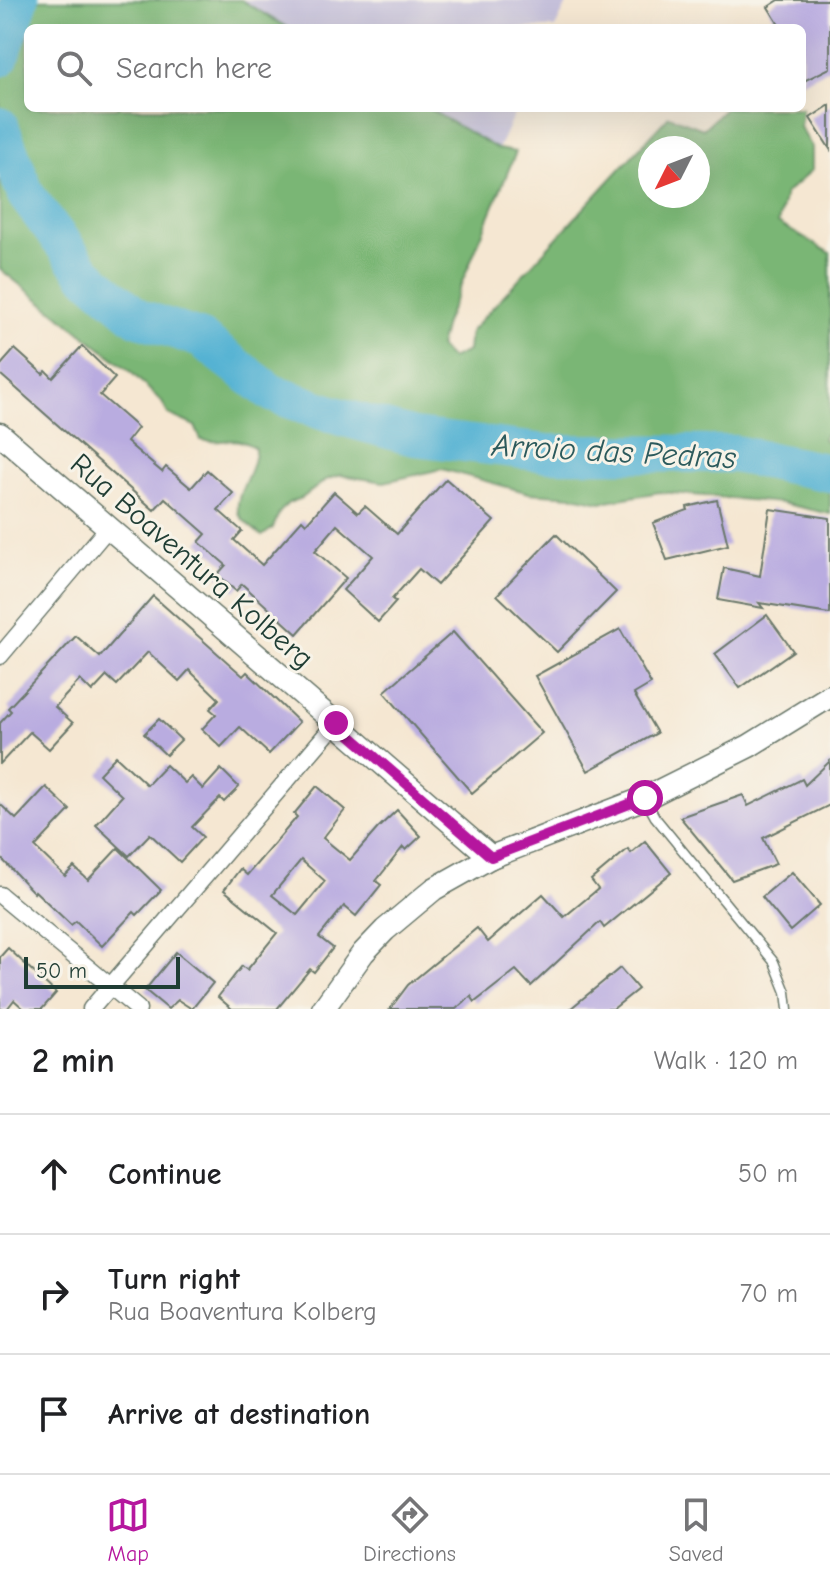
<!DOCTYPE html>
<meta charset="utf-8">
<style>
body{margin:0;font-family:"Comic Neue",sans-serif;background:#f2f2f2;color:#202124}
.compass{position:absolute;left:638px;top:136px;width:72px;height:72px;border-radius:50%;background:#fff;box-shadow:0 8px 32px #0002;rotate:228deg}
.scale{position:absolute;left:24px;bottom:20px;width:156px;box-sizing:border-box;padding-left:8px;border:4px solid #1f3d34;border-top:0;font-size:22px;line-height:28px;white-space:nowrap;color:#1f3d34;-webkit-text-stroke:6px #f7f3e8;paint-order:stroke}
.stop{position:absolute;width:24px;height:24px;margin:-18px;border:6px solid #b5179e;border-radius:50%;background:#fff}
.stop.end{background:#b5179e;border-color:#fff;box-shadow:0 2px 8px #0008}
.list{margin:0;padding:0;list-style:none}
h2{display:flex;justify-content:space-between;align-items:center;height:104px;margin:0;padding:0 32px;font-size:34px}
h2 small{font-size:26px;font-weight:400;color:#757577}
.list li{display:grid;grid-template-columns:52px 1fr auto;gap:24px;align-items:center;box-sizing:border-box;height:120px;padding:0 32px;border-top:2px solid #e0e0e0}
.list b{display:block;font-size:30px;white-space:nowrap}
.list p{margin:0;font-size:26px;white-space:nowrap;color:#757577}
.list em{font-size:26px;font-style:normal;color:#757577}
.icon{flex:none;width:44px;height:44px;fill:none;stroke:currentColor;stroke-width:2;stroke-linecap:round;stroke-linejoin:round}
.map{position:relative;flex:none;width:830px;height:1009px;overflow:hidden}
.search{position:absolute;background:#fff;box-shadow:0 8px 32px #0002;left:24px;right:24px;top:24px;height:88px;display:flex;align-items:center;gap:20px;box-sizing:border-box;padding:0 28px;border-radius:12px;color:#757577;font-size:30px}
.sheet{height:464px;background:#fff}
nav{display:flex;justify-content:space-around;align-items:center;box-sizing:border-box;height:112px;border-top:2px solid #e0e0e0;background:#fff;font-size:22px;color:#757577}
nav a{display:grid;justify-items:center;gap:4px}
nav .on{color:#b5179e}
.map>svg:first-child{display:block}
</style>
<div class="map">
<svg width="830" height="1009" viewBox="0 0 830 1009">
<rect width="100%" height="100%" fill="#f7f3e8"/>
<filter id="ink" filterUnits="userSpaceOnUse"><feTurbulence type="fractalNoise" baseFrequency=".0125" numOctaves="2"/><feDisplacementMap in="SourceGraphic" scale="16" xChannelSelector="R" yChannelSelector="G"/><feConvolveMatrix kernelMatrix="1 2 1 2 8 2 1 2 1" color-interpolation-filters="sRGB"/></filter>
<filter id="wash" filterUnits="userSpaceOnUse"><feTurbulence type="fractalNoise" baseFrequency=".006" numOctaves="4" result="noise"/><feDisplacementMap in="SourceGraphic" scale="32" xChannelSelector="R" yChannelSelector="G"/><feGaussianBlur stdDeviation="1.8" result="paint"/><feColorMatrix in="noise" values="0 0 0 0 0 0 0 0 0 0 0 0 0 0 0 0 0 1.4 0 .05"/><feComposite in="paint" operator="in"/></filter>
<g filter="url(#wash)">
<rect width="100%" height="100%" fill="#f5e7d2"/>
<g fill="#c5c0da">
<path d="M241 0H569L555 28H288Z"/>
<path d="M427 108H517L498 149Z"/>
</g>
<path fill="#7ab675" stroke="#4c7a54" stroke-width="2" fill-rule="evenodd" d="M0 0H241L288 28H28V108H427L498 149 516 152 445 323 439 347 451 359 468 351 470 332 669 116 703 129 726 108H802L800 127 812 147V170L785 194 778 223 830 253V427L823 439 830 444V514L781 503 660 492 601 502 573 496 529 493 442 469 384 482 340 475 326 480 302 498 288 503 279 513 273 528 262 536C255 530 243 522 239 514 232 497 256 471 255 448 231 433 226 445 201 440L195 426 168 414 162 402 130 371 0 269ZM650 148H698V196H650Z"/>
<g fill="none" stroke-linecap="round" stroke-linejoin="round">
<g stroke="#55b2d3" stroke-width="38">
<path d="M0 58 20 0"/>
<path d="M0 126 26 195 85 273 137 317 201 339 272 393 331 414 414 437 547 453 734 454 830 473"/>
</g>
</g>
<g id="blocks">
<g fill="#b9ace0" fill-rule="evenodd">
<path d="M779 0H830V68L802 82V28H781L768 7Z"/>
<path d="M830 105V149L810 118Z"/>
<path d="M82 346 115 378 100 395 138 428 127 442 162 472 166 467 191 488 207 470 233 493 218 510 242 531 234 540 262 565 302 520 306 524 334 492 358 513 365 506 397 534 446 479 494 521 437 585 419 569 392 599 396 602 378 622 343 590 373 556 337 525 315 551 346 578 297 634 242 584 236 591 217 575 226 565 199 542 206 534 165 498 154 510 0 374V366L15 349 43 374 46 371 53 378Z"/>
<path d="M717 500 728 545 667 560 653 523 688 510 687 507Z"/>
<path d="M770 509 830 518V614L759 603 763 608 718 600 724 568 760 576Z"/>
<path d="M556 534 616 592 557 652 497 595Z"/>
<path d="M153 596 243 676 247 672 299 722 269 754 240 727 221 747 202 729 216 714 210 709 219 699 189 670 179 681 148 652 117 685 107 676 92 692 80 680 55 707 73 723 49 749 30 732 0 764V723L11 711 8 708 76 636 100 657Z"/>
<path d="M767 615 793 651 740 688 715 654Z"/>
<path d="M620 629 651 684 634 694 657 733 588 771 535 676Z"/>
<path d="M453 632 542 733 472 793 384 692Z"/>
<path d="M159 719 181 740 166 755 144 734Z"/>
<path d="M116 756 147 785 166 765 185 783 191 777 203 789 221 769 239 787 224 802 220 798 192 827 203 837 180 862 150 834 129 856 96 825 122 796 99 774Z"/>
<path d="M830 761V805L763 838 776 864 732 880 680 817 743 795 748 806 802 779 805 785Z"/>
<path d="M317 786 345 810 323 838 350 860 378 828 397 810 421 836 406 850 403 847 376 881 381 885 356 916 344 906 319 937 333 948 314 972 310 969 277 1009H232L218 997 242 966 247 970 277 933 224 890 240 869 247 875 297 817 294 814ZM301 860 325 881 297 915 272 895Z"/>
<path d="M46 787 70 810 35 847 65 876 74 867 88 880 118 848 161 890 137 915 134 912 102 946 76 921 71 925 35 891 34 893 0 857V804L16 819Z"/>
<path d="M645 841 671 873 604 928 600 922 531 986 516 970 475 1002 471 996 456 1009H390L408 985 477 928 488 942 543 894 564 917 598 889 591 880 628 849 631 853Z"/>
<path d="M792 872 820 905 790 931 762 897Z"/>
<path d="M8 948 56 993 42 1009H24L14 1000 7 1009H0V957Z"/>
<path d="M176 952 213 983 192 1009 178 1000 168 1009 145 990Z"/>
<path d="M620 968 638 989 613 1009H570Z"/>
</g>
</g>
</g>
<g filter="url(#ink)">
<use href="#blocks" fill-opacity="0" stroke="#6a786b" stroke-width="2"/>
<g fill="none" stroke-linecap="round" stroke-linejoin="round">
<defs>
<path id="lane" d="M645 799 655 817 774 962 786 992 788 1009"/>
<g id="street">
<path d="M0 656 107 529"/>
<path d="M0 895 138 1009"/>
<path d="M91 1009 336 723"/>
</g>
<g id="secondary">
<path d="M0 434 491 857"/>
<path d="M323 1009 363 953 385 930 434 889 491 857 645 798 749 746 830 696"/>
</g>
</defs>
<use href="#lane" stroke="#6a786b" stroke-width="11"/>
<use href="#street" stroke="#6a786b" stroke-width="19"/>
<use href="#secondary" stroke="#6a786b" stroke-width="25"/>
<use href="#lane" stroke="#fff" stroke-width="8"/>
<use href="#street" stroke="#fff" stroke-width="16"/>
<use href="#secondary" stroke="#fff" stroke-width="22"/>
</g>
</g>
<g fill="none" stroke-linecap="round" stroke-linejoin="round" filter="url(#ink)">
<path stroke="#b5179e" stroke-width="10" d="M336 723 491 857 645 798"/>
</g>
<g text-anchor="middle" stroke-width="6" stroke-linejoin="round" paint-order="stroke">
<g font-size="30" fill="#1f3d34" stroke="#f7f3e8">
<text transform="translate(192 561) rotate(41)" y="10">Rua Boaventura Kolberg</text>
</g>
<g font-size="32" font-style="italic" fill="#2c5a5c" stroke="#f7f3e8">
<text transform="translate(614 451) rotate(3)" y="11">Arroio das Pedras</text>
</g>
</g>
</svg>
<svg class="compass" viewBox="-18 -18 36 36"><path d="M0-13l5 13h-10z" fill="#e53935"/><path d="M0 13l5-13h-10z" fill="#757577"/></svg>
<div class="scale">50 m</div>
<div class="stop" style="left:645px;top:798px"></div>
<div class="stop end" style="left:336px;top:723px"></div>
<div class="search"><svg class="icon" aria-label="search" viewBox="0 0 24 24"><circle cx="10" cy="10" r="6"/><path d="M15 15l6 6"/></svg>Search here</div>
</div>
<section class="sheet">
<h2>2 min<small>Walk · 120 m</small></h2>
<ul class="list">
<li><svg class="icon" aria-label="ahead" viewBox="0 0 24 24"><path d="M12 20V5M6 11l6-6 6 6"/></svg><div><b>Continue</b></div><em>50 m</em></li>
<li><svg class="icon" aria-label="right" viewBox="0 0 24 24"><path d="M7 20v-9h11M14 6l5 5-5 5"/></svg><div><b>Turn right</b><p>Rua Boaventura Kolberg</p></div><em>70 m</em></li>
<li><svg class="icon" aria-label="arrive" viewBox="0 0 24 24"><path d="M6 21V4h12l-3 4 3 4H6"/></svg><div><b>Arrive at destination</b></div></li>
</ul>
</section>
<nav>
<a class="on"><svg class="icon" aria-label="map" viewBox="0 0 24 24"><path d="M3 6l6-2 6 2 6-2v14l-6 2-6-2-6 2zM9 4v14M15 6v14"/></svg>Map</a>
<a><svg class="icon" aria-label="directions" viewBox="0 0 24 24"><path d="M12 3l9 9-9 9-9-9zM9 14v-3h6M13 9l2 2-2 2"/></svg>Directions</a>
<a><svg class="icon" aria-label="saved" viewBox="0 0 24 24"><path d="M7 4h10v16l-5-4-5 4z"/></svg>Saved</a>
</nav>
